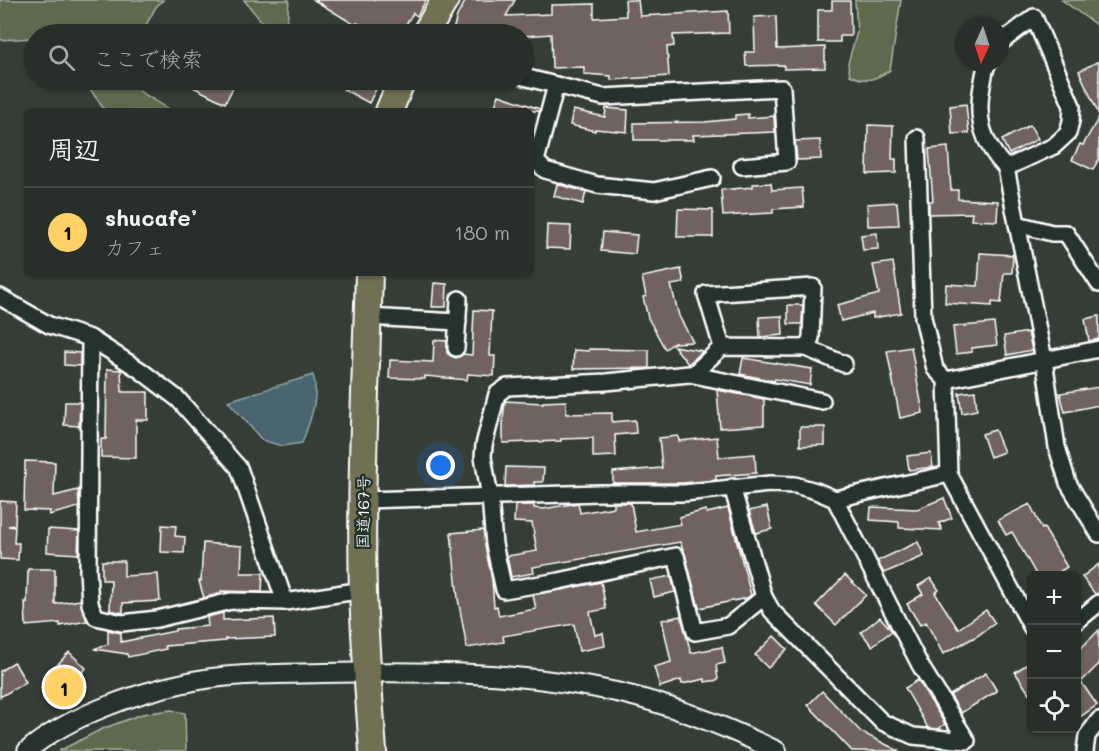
<!DOCTYPE html>
<html lang="ja">
<meta charset="utf-8">
<style>
body{margin:0;font-family:Mali,"Klee One",sans-serif;background:#303631;color:#f1f3f6}
.controls{position:absolute;right:18px;bottom:18px;display:grid;overflow:hidden;border-radius:9px;box-shadow:0 2px 4px #0004}
.controls button{width:54px;height:54px;display:grid;place-items:center;padding:0;border:0;border-bottom:2px solid #444a46;background:#282e29;color:#f1f3f6;font:30px sans-serif}
.compass{position:absolute;left:955px;top:18px;width:54px;height:54px;border-radius:50%;background:#282e29;box-shadow:0 2px 4px #0004;rotate:183deg}
.you{position:absolute;left:441px;top:466px;width:21px;height:21px;margin:-15px;border:4px solid #fff;border-radius:50%;background:#1a73e8;box-shadow:0 0 0 9px #1a73e833}
.badge{display:grid;place-items:center;width:39px;height:39px;border-radius:50%;background:#ffd166;color:#111;font-size:20px;font-weight:700}
.pin{position:absolute;translate:-50% -50%;border:3px solid #fff;box-shadow:0 2px 6px #0006}
.list{margin:0;padding:0;list-style:none}
h2{display:flex;justify-content:space-between;align-items:center;height:78px;margin:0;padding:0 24px;font-size:26px}
h2 small{font-size:20px;font-weight:400;color:#a5a8a8}
.list li{display:grid;grid-template-columns:39px 1fr auto;gap:18px;align-items:center;box-sizing:border-box;height:90px;padding:0 24px;border-top:2px solid #444a46}
.list b{display:block;font-size:22px;white-space:nowrap}
.list p{margin:0;font-size:20px;white-space:nowrap;color:#a5a8a8}
.list em{font-size:20px;font-style:normal;color:#a5a8a8}
.icon{flex:none;width:33px;height:33px;fill:none;stroke:currentColor;stroke-width:2;stroke-linecap:round;stroke-linejoin:round}
.map{position:relative;flex:none;width:1099px;height:751px;overflow:hidden}
.search{position:absolute;background:#282e29;box-shadow:0 2px 4px #0004;left:24px;top:24px;width:510px;height:66px;display:flex;align-items:center;gap:15px;box-sizing:border-box;padding:0 21px;border-radius:33px;color:#a5a8a8;font-size:22px}
.panel{position:absolute;background:#282e29;box-shadow:0 2px 4px #0004;left:24px;top:108px;width:510px;height:168px;border-radius:9px}
.map>svg:first-child{display:block}
</style>
<div class="map">
<svg width="1099" height="751" viewBox="0 0 1099 751">
<rect width="100%" height="100%" fill="#353d37"/>
<filter id="ink" filterUnits="userSpaceOnUse"><feTurbulence type="fractalNoise" baseFrequency=".0167" numOctaves="2"/><feDisplacementMap in="SourceGraphic" scale="12" xChannelSelector="R" yChannelSelector="G"/><feConvolveMatrix kernelMatrix="1 2 1 2 8 2 1 2 1" color-interpolation-filters="sRGB"/></filter>
<g filter="url(#ink)">
<g fill="#5d6b4d" stroke="#aeb5a6" stroke-width="1.5">
<path d="M0 0H163L156 7 141 34H34V38L0 40Z"/>
<path d="M244 0H289L287 24 283 34 271 33Z"/>
<path d="M855 0H901L890 70C874 80 867 83 850 75L848 63 857 32Z"/>
<path d="M1062 0H1099V27Z"/>
<path d="M84 80H135L139 91 172 111H105Z"/>
<path d="M171 710 185 713 186 751H59L102 729 142 714Z"/>
</g>
<path fill="#48666e" stroke="#91a3a8" stroke-width="1.5" d="M313 375C320 396 310 422 302 443L282 446 262 440 228 401Z"/>
<g fill="#70635e" stroke="#fff" stroke-width="1.5">
<path d="M314 0H426L417 16 413 13 400 34H377L357 23 355 25Z"/>
<path d="M466 0H515L506 16 551 14V5L594 4V18L626 16 625 0H638L640 16 728 11 729 33 673 35 674 46 667 47 669 76 611 80V76L584 74V67L552 68 551 34 524 36 452 34 457 16Z"/>
<path d="M832 1H850L851 36H840V42H818V10H832Z"/>
<path d="M776 16 777 49 825 47V68L784 69V65L746 66 745 52H755L754 17Z"/>
<path d="M1099 61V115L1079 71Z"/>
<path d="M179 80H237L225 103Z"/>
<path d="M349 80H359L376 89 369 103 343 89Z"/>
<path d="M499 95 540 109 539 111H493Z"/>
<path d="M966 104 969 133 952 134 950 106Z"/>
<path d="M606 108 628 110 627 132 595 129V131L570 125 573 110 605 117Z"/>
<path d="M748 114V118L774 116 775 132 693 135 694 140H634V123L705 122 735 119V115Z"/>
<path d="M1099 117V158L1093 170 1072 160 1080 144 1083 145Z"/>
<path d="M868 125 893 126 892 159H896V173L867 174Z"/>
<path d="M1030 125 1038 139 1009 154 1002 140Z"/>
<path d="M820 140 821 159 797 160 795 141Z"/>
<path d="M948 147 951 190H958V199L998 201 997 221 971 220 972 213 929 214V201H933L929 149Z"/>
<path d="M771 183 772 190 802 188 804 207 773 209V213L723 216 721 190 753 187V184Z"/>
<path d="M557 184 586 192 583 204 554 196Z"/>
<path d="M897 202 899 225 868 226 867 204Z"/>
<path d="M678 209 713 210V237H677Z"/>
<path d="M547 225 571 226 570 249 546 248Z"/>
<path d="M603 232 637 235 635 254 601 251Z"/>
<path d="M877 233 878 249 863 250 861 235Z"/>
<path d="M980 253 1013 255 1012 273H1004L1001 303 992 302V306L945 303 946 284 978 286Z"/>
<path d="M893 262 901 313 873 318V313L841 321 837 305 879 294 873 265Z"/>
<path d="M681 269 684 283 671 285 679 316 693 342 674 343 665 349 648 318 643 297 646 296 642 277Z"/>
<path d="M434 283 447 284 446 307H432Z"/>
<path d="M788 305H803L802 324H788Z"/>
<path d="M474 310 492 311 490 356H495L494 376 468 374 467 380 425 376V379L389 378 390 360 433 362 434 340 447 341V353L451 356 456 358 463 354 472 355Z"/>
<path d="M782 316 783 335 760 337 759 317Z"/>
<path d="M1099 316V339L1089 341 1085 319Z"/>
<path d="M994 323 997 345 972 348V352L956 354 953 327Z"/>
<path d="M1028 332 1032 350 1007 355 1004 336Z"/>
<path d="M674 346 703 351 688 364Z"/>
<path d="M911 347 923 413 900 418 887 351Z"/>
<path d="M589 349 649 350V368L573 369 574 350 589 351Z"/>
<path d="M64 352 80 353V366L64 365Z"/>
<path d="M743 358 812 369 810 385 775 379 774 381 740 374Z"/>
<path d="M107 369 121 370 122 392H148V420H136V458L101 457V439H106Z"/>
<path d="M1099 387V405L1065 412 1060 393Z"/>
<path d="M717 390 764 399V425L720 428Z"/>
<path d="M975 391 977 410 962 413 959 393Z"/>
<path d="M505 401 543 403V402L566 401V414L612 413V422L635 420 636 433 615 435 616 456 593 457V438L561 439V441L503 443V420Z"/>
<path d="M65 402H80L79 426 64 425Z"/>
<path d="M800 427H825V445L800 446Z"/>
<path d="M995 430 1004 452 990 457 982 434Z"/>
<path d="M678 436 679 441 717 437 719 457 755 454 756 473 716 476V480L683 483H613V472L662 468 659 438Z"/>
<path d="M931 453 933 467 909 470 907 456Z"/>
<path d="M25 461 55 462 54 496 78 490 79 507 49 515 50 511 24 510Z"/>
<path d="M506 467 544 468 543 482H534V485L505 486Z"/>
<path d="M944 498 952 518 939 523 942 530 899 528V522L870 520 871 507 917 509Z"/>
<path d="M0 501 16 502 15 525 8 526 15 527 14 543H19L18 560 0 559Z"/>
<path d="M578 503 580 513 614 507V503H631L636 532 681 524 679 517 706 510 707 513 728 508 751 595 747 598 699 608 685 554 680 542 533 567 534 573 511 577 507 556 537 551 532 523 514 522 515 505H534V508L543 509Z"/>
<path d="M1030 504 1042 529 1044 528 1067 567 1053 576H1037L1012 532 1006 535 998 520Z"/>
<path d="M767 507 772 529 756 533 749 511Z"/>
<path d="M162 525 176 526 175 536 185 537 184 553 161 552Z"/>
<path d="M48 529 79 531 78 554 47 552Z"/>
<path d="M483 530 492 580 494 607 497 606 499 616 536 609 533 595 601 582 606 609 590 612 595 635 603 633 605 646 579 651 574 624 503 636 504 642 467 648 458 599 451 533Z"/>
<path d="M918 542 924 556 884 573 877 561Z"/>
<path d="M203 543 242 546 241 573H263L262 592 221 591V593L204 598 199 581H201Z"/>
<path d="M102 561H124V576L158 574 160 601 123 603V613L110 610 111 580H102Z"/>
<path d="M1099 564V593L1095 594 1082 577Z"/>
<path d="M28 569H55V604L80 600 87 621 60 626V623L26 626 25 602 27 603Z"/>
<path d="M845 575 866 595 836 625 816 605Z"/>
<path d="M671 576 675 592 654 597 650 580Z"/>
<path d="M931 578 939 590 935 593 958 629 986 610 995 623 977 636 943 654 926 622 920 625 907 604 923 594 918 586Z"/>
<path d="M223 613V620L274 618 275 637 225 639V641L165 646 166 649 128 657 127 654 94 649 108 644V630L121 633V642L175 631V629L208 626 207 617Z"/>
<path d="M681 616 691 653 722 647 725 663 716 665 718 680 705 682V679L682 684 681 680 660 687 654 667 671 662 662 620Z"/>
<path d="M880 617 892 631 872 646 861 632Z"/>
<path d="M1099 630V664L1081 682 1097 705 1077 719V652Z"/>
<path d="M774 636 787 649 768 668 755 655Z"/>
<path d="M69 652 86 668 64 692 47 676Z"/>
<path d="M1032 661V698L1015 672Z"/>
<path d="M14 662 26 682 0 697V671Z"/>
<path d="M986 673 997 691 961 713 950 695Z"/>
<path d="M918 680 945 724 938 729 928 728 905 688Z"/>
<path d="M822 691 861 732 899 751H852L808 705Z"/>
</g>
<g fill="none" stroke-linecap="round" stroke-linejoin="round">
<defs>
<g id="minor">
<path d="M1000 43 1034 17 1072 106 1071 121 1068 133 1054 146 1006 168"/>
<path d="M988 63C984 70 984 78 982 86 976 118 982 143 1006 168L1044 360 1057 447 1068 483 1099 534"/>
<path d="M524 77 603 97 782 88 787 162 742 166"/>
<path d="M556 85 536 161 545 170 597 185 654 191 712 178"/>
<path d="M917 138 923 317 935 369 946 380 949 474 1032 628"/>
<path d="M1017 224 1052 233H1066L1099 284"/>
<path d="M0 297 49 325 90 338 140 370 178 399 239 468 285 602 363 590"/>
<path d="M368 317 458 322"/>
<path d="M90 338 88 570 90 604 96 617 122 623 157 619 231 601 285 602"/>
<path d="M456 348 459 299"/>
<path d="M806 348 844 364"/>
<path d="M693 374 722 347 806 348 811 338 813 287 706 294 722 347"/>
<path d="M946 380 1099 349"/>
<path d="M732 487 764 597 772 611 882 722 913 736 967 741 920 665 835 499"/>
<path d="M363 500 599 493H684L770 484 795 485 816 491 835 499 949 474"/>
<path d="M764 597 728 626 695 632 676 556 559 581 504 590 494 544 490 497 483 457 484 445 497 394 507 387 606 382 689 374 822 401"/>
<path d="M1076 622 1099 603"/>
<path d="M1085 751 1087 736 1099 720"/>
</g>
<path id="tertiary" d="M27 751C65 718 135 693 184 683 227 673 279 674 323 673 423 671 523 671 621 693 675 706 727 727 777 751"/>
<g id="trunk">
<path d="M425 34 445 0"/>
<path d="M389 111 402 80"/>
<path d="M369 273C366 379 360 486 363 592 365 645 369 698 373 751"/>
</g>
</defs>
<use href="#minor" stroke="#fff" stroke-width="20"/>
<use href="#tertiary" stroke="#fff" stroke-width="22"/>
<use href="#trunk" stroke="#fff" stroke-width="30"/>
<use href="#minor" stroke="#26332d" stroke-width="15"/>
<use href="#tertiary" stroke="#26332d" stroke-width="18"/>
<use href="#trunk" stroke="#716f52" stroke-width="26"/>
</g>
</g>
<g text-anchor="middle" stroke-width="5" stroke-linejoin="round" paint-order="stroke">
<g font-size="16" fill="#fff" stroke="#26332d">
<text transform="translate(363 512) rotate(-89)" y="6">国道167号</text>
</g>
</g>
</svg>
<div class="controls">
<button>+</button>
<button>−</button>
<button><svg class="icon" aria-label="locate" viewBox="0 0 24 24"><circle cx="12" cy="12" r="6"/><path d="M12 2v4M12 18v4M2 12h4M18 12h4"/></svg></button>
</div>
<svg class="compass" viewBox="-18 -18 36 36"><path d="M0-13l5 13h-10z" fill="#e53935"/><path d="M0 13l5-13h-10z" fill="#a5a8a8"/></svg>
<div class="you"></div>
<div class="pin badge" style="left:64px;top:687px">1</div>
<div class="search"><svg class="icon" aria-label="search" viewBox="0 0 24 24"><circle cx="10" cy="10" r="6"/><path d="M15 15l6 6"/></svg>ここで検索</div>
<section class="panel">
<h2>周辺<small></small></h2>
<ul class="list">
<li><span class="badge">1</span><div><b>shucafe’</b><p>カフェ</p></div><em>180 m</em></li>
</ul>
</section>
</div>
